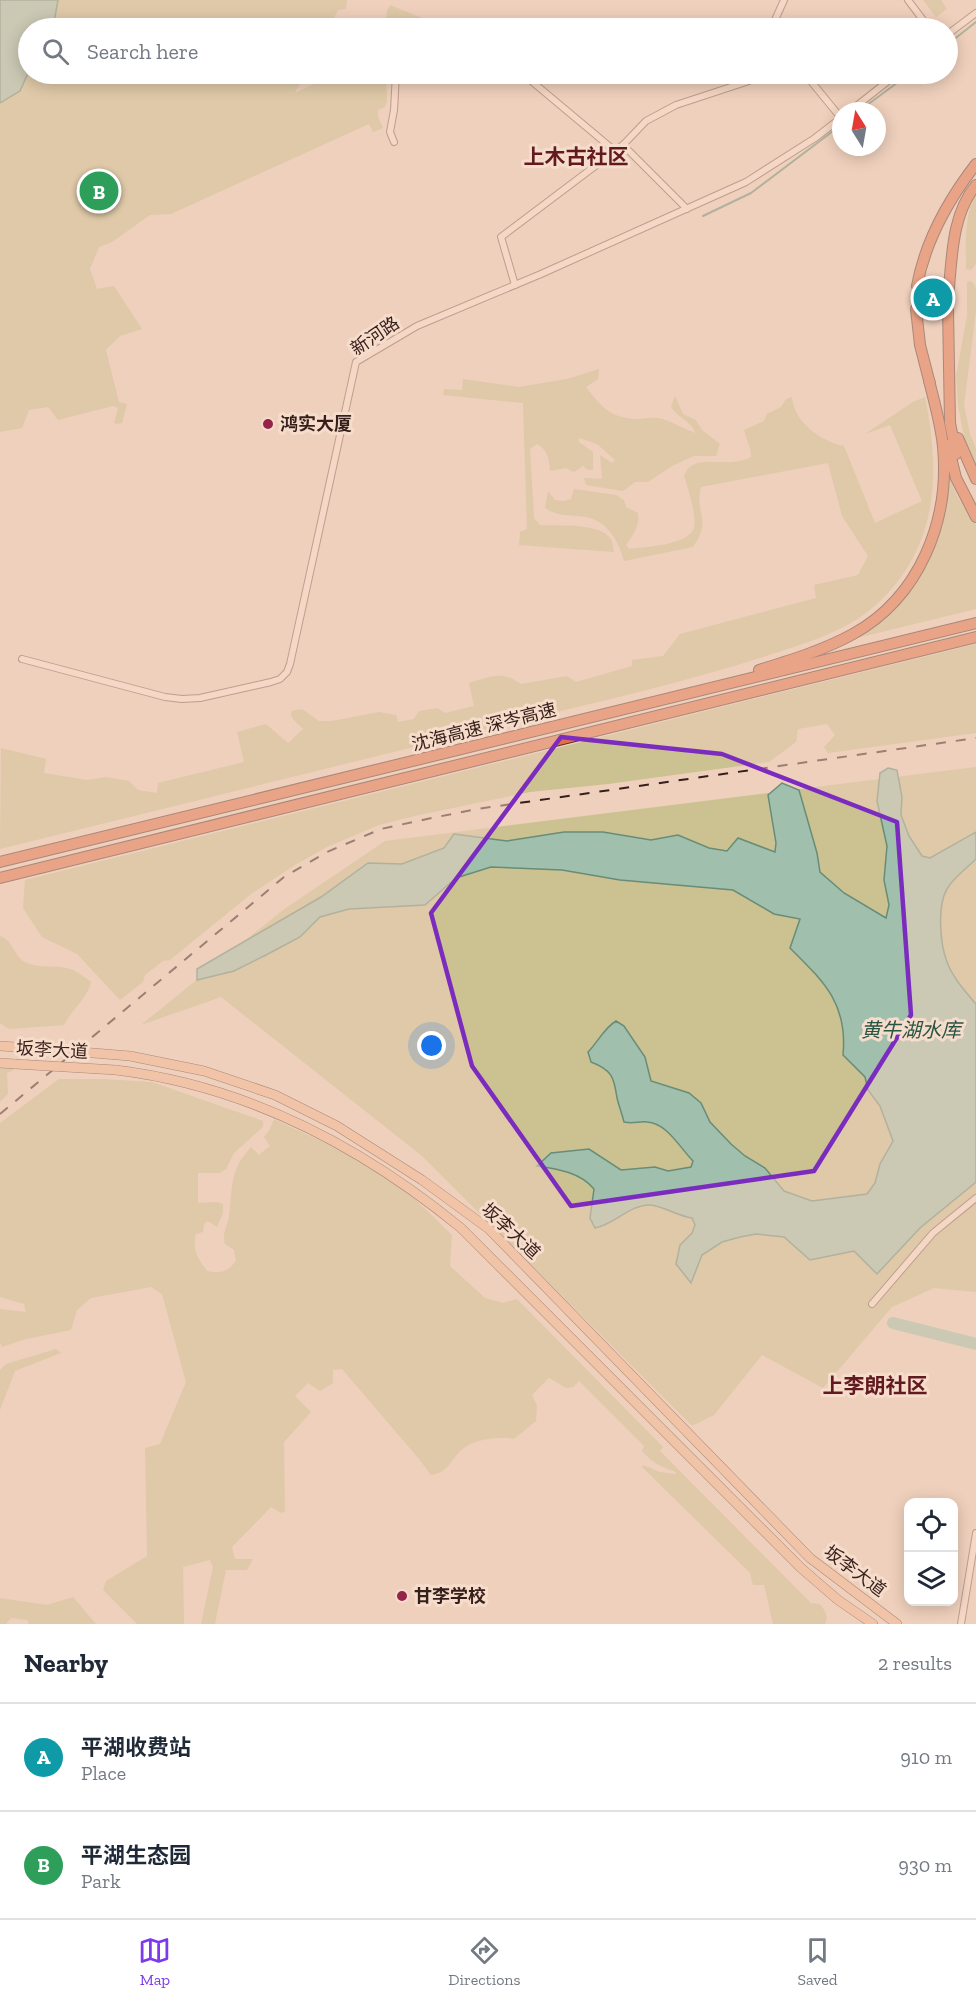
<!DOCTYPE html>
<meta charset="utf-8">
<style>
body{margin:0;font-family:"Zilla Slab","Noto Sans SC",serif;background:#f6f6f7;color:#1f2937}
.controls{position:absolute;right:18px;bottom:18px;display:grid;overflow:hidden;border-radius:12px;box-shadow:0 3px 15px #0003}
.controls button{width:54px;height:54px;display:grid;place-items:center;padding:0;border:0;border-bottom:2px solid #e0e1e3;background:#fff;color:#1f2937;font:30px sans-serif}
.compass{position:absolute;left:832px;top:102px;width:54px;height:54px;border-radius:50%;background:#fff;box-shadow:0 3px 15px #0003;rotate:349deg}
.you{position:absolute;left:432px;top:1046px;width:21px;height:21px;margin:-15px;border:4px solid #fff;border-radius:50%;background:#1a73e8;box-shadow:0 0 0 9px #1a73e833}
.badge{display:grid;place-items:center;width:39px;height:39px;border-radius:50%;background:#7c3aed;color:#fff;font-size:20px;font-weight:700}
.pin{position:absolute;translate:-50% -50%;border:3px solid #fff;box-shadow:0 2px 6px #0006}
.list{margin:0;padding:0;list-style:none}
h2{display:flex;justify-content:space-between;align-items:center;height:78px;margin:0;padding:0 24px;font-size:26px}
h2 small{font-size:20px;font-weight:400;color:#747a83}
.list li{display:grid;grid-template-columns:39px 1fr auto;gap:18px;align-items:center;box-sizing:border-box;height:108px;padding:0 24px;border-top:2px solid #e0e1e3}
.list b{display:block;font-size:22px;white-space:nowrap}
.list p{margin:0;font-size:20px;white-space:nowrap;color:#747a83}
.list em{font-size:20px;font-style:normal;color:#747a83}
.icon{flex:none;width:33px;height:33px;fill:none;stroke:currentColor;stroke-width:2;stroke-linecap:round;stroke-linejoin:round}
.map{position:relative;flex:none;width:976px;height:1624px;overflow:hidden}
.search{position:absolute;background:#fff;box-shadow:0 3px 15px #0003;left:18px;right:18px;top:18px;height:66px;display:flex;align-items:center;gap:15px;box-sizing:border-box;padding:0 21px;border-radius:33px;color:#747a83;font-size:22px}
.sheet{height:294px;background:#fff}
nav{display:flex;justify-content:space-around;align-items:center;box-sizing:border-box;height:84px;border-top:2px solid #e0e1e3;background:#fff;font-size:16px;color:#747a83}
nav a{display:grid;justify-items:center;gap:3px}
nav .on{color:#7c3aed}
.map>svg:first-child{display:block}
</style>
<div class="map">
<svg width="976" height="1624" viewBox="0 0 976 1624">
<rect width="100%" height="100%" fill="#efd0bc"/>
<g fill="#ccc190">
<path d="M0 0H347L346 9 338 10 329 28H28V74H305L295 93 329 77 331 74H371L369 82 374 84 386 76 387 101 385 107 378 110V117L383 128 373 132 369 124 171 214 150 215 112 242 99 247 90 269 97 289 114 286 142 329 120 336 106 350 119 402 127 404 122 423 117 424 114 423 118 408 113 406 58 420 48 407 29 410 22 428 0 432Z"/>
<path d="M923 0H941L947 9 936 17Z"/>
<path d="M390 5 446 28H453H385L387 11Z"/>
<path d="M976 192V264L971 270 966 269C966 243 964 215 976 192Z"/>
<path d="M971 281 975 285 976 290V311L964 405 970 434 976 449V469L966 447 958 405 956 376 967 316V282Z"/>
<path d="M599 369 598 379 586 387C601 406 609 417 634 419 642 419 650 417 658 418 672 421 683 429 696 433 689 419 679 419 671 407L675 396 683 414 696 420 702 430 720 444 716 456H694L672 466 648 482H635L623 491 586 485 584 478 602 479 600 455 612 463 615 460 597 444 579 438V442L593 452V470H588L583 466 574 472 566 468 550 471C549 459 548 450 537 444L530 449 534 518 540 525C557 526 600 523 610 538 613 542 613 547 614 552L519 545 520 532 527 529 523 403 443 395 444 389 462 390 463 379 519 387 567 379Z"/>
<path d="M792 397C794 422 820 441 844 446L875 523 922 501 890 425 865 434 913 402 925 397C940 470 939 543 882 599 850 632 802 644 760 658 678 684 594 703 511 723 341 765 170 807 0 849L1 748 46 759 44 773 87 780 106 777 129 781 138 790 157 793 158 783 244 762 237 732 266 724 288 743 303 729 292 718 291 711 302 709 319 721H332L379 712 396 715 398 722 414 719 419 711 437 708 445 713 474 706 469 683C491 677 501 670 521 684L567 676 576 682 632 666V660L663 656 680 634 816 598 814 585 858 575 868 556 842 516 828 463 701 487C694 515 713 518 693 547L624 561C619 542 608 521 586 517 569 514 561 518 545 508L548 491 555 500 564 501 571 499 574 489 616 495 624 500 626 507 638 513C640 526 633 535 626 545L629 549C644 547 689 545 694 528 697 515 688 489 684 476 686 472 688 467 693 465 708 457 730 468 751 457 751 446 746 440 744 430L764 421 767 414 781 407 786 399Z"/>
<path d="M948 475 957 496 976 525V609L849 640 920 572Z"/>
<path d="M976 644V733L828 753 824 747 835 735 827 724 798 729 796 742 769 762 608 784 530 792 419 815 379 825 327 847 295 865 251 894 170 960 163 961 145 975 143 982 120 1000 77 954 42 937 23 908 25 880Z"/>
<path d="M976 767V1292L934 1288 892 1307 823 1388 762 1355 714 1415 692 1426 422 1156 221 997 141 1025 283 910 385 841Z"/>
<path d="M0 936C13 940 14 957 25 962 39 969 53 965 67 968 76 970 84 977 91 982 87 999 72 1009 64 1025L9 1029 0 1023Z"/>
<path d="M0 1064 18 1068 7 1073 8 1094 0 1102Z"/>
<path d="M59 1079H103L152 1082 263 1121V1127L234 1153 226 1169 219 1173H198V1203L217 1202 223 1204V1213L217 1227 208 1221 204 1224 203 1232 196 1234C192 1250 198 1259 207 1271 221 1274 227 1272 236 1261L234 1250 225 1244C222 1233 227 1227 229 1217 233 1187 229 1171 251 1147L259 1155 270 1146 264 1137 270 1129 274 1119C314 1138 356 1156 393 1182 415 1197 433 1217 452 1235L450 1266 485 1298 503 1303 517 1299 663 1447 660 1451 811 1603 820 1604C825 1611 829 1616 825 1624H773L764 1585H753L750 1573 642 1467 643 1465 660 1472 676 1474V1472C660 1466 654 1464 642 1451L644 1446 579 1381 573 1387 566 1388 549 1378 532 1395 537 1406 536 1421 514 1439C503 1436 477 1439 467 1446 451 1455 452 1472 431 1475L419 1459 342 1369 333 1370V1383L320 1391 308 1383 295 1396 311 1412 284 1442 285 1511 281 1513 271 1507 232 1547 235 1559H253L247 1570H226L215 1624H201L213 1567 210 1560 183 1567 184 1624H137L103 1590 106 1581 147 1556 145 1448 160 1444 186 1382 162 1294 151 1287 91 1298 77 1310 71 1330 26 1339 2 1347 0 1342V1309L26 1312 24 1304 0 1297V1123Z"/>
<path d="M56 1349 61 1353 15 1371 0 1410V1370L6 1364Z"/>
<path d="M73 1597 96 1624H29L27 1620 11 1618 6 1624H0V1598L47 1605Z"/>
</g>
<g fill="#a0bfac" stroke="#678d78" stroke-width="1.5">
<path d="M0 0H58L53 28H28V73L20 91 0 103Z"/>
<path d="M888 768 897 770 902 797 901 815 909 836 922 856 930 858 976 832V859C967 868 953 878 947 889 937 906 940 944 947 962 953 978 965 991 976 1004V1182L920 1228 877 1274 854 1251 810 1260 784 1237 756 1234 740 1237 722 1242 702 1255 691 1283 676 1264 680 1245 692 1233 695 1225 692 1218C678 1216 665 1207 651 1205 630 1204 614 1225 595 1228L590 1218 594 1189C580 1172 557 1169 537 1166L551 1153 589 1149 621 1170 655 1167 668 1171 691 1167 693 1161C680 1148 667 1123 647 1122 639 1121 634 1124 624 1122 622 1114 619 1106 617 1098 614 1077 612 1070 591 1062L588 1052C598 1042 604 1028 616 1021L624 1026 645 1057 651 1081 689 1093 701 1103 710 1122 731 1144 745 1156 765 1168 784 1191 812 1201 867 1194 875 1183 880 1164 893 1141 880 1106 868 1090 865 1077 843 1055C848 1003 823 981 790 948L800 919 774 914 733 890 620 880 562 870 491 867 456 878 425 905 349 909 320 917 300 937 266 955 234 971 197 980V969L321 897 368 863 402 864 444 848 454 834 507 841 564 832H603L651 840 678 835 709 848 727 851 738 838 775 852 776 843 768 795 782 783 799 790 817 853 820 872 844 893 886 918 889 905 884 880 887 846 877 801 880 773Z"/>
</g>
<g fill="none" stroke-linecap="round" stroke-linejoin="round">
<g stroke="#678d78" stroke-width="2">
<path d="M948 44 976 22"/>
<path d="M859 111 909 74"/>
<path d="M703 216 751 193 841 125"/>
</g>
<path stroke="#a0bfac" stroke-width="12" d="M893 1323 976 1344"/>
<g stroke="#caad9c" stroke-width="10" stroke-dasharray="10 5" stroke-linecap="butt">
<path d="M916 309 917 286"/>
<path d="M948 310 949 288"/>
</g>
<defs>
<g id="minor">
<path d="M908 0 929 28"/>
<path d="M776 28 775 20 784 0"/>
<path d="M948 34 976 13"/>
<path d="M523 74 615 151"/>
<path d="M805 74 841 118"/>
<path d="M850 111 897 74"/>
<path d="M394 142 390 132 394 110 396 74"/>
<path d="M623 145 687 209"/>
<path d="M515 285 501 237 623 145 646 121 676 105 749 81 760 74"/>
<path d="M22 659 165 697 182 699 200 698 271 682 280 679 287 672 290 664 356 362 417 326 541 274 746 182 815 138 841 118"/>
<path d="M872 1304 933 1233 976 1198"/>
<path d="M961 1624 976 1533"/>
</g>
<g id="primary">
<path d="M0 1046 32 1048"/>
<path d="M130 1056 204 1071 275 1095 337 1126 422 1180 489 1229 810 1558 897 1624"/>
<path d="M0 1063 15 1064"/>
<path d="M116 1070C247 1086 360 1145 461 1228L801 1568 838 1600 873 1624"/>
</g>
<g id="motorway">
<path d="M917 286C925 242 949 199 976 164"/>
<path d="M949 288C952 253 953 213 976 185"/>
<path d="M916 309 920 345 930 384"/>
<path d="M948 310 950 423 956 454"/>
<path d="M958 438 976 479"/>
<path d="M948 445 956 478 976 517"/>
<path d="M759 670C791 660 824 650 853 634 920 597 950 520 943 447 941 424 934 402 929 380"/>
<path d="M0 862 976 623"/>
<path d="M0 878 976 637"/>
</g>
</defs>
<use href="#minor" stroke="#866055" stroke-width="8"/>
<use href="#primary" stroke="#53312a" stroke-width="10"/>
<use href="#motorway" stroke="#53312a" stroke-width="12"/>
<use href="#minor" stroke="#fadfcf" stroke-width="6"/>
<use href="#primary" stroke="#f4b791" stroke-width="9"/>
<use href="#motorway" stroke="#e36f48" stroke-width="10"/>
<path stroke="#351f1a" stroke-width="2" stroke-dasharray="10 10" stroke-linecap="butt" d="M0 1114 284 877 327 852 381 829 427 819 477 809 976 738"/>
<defs>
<g id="primary-bridge">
<path d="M32 1048 130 1056"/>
<path d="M15 1064 116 1070"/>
</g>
</defs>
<use href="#primary-bridge" stroke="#53312a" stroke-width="10" stroke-linecap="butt"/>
<use href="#primary-bridge" stroke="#f4b791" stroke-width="9"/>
</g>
<path d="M0 0H976V1624H0ZM561 737 722 754 897 822 911 1015 814 1171 571 1206 472 1066 431 913Z" fill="#efd0bc" fill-opacity=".55" fill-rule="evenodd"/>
<path fill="none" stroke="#7b2cbf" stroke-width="4.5" stroke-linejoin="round" d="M561 737 722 754 897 822 911 1015 814 1171 571 1206 472 1066 431 913Z"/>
<g fill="#962448" stroke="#f6dccb" stroke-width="2">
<circle cx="268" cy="424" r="6"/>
<circle cx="402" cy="1596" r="6"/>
</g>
<g text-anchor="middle" stroke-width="6" stroke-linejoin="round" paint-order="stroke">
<g font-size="18" fill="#351f1a" stroke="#f6dccb">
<text transform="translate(375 336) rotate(-34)" y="6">新河路</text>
<text transform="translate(484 727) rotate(-14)" y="6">沈海高速 深岑高速</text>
<text transform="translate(52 1050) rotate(3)" y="6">坂李大道</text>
<text transform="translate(511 1231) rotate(43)" y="6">坂李大道</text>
<text transform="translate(855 1571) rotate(37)" y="6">坂李大道</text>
</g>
<g font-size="18" font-weight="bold" fill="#351f1a" stroke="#f6dccb" text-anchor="start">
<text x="280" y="430">鸿实大厦</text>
<text x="414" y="1602">甘李学校</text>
</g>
<g font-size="20" font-style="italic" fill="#295545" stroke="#f6dccb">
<text x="911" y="1037">黄牛湖水库</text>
</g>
<g font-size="21" font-weight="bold" fill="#621920" stroke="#f6dccb">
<text x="576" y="164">上木古社区</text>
<text x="875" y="1393">上李朗社区</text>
</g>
</g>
</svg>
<div class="controls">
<button><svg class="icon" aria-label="locate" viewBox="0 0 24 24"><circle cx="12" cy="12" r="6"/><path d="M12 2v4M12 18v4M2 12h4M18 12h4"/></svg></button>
<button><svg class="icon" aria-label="layers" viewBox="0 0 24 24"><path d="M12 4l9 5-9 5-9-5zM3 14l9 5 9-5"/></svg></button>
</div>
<svg class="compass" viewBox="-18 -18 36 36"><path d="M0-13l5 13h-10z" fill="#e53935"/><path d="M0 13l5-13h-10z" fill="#747a83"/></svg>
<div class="you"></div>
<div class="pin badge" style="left:933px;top:298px;background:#0f9aa8">A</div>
<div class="pin badge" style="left:99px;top:191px;background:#2e9e5b">B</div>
<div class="search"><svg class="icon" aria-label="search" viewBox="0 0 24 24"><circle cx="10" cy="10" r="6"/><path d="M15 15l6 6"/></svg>Search here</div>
</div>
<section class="sheet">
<h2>Nearby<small>2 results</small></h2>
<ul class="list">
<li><span class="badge" style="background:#0f9aa8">A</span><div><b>平湖收费站</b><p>Place</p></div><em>910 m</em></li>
<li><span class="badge" style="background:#2e9e5b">B</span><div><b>平湖生态园</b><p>Park</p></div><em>930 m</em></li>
</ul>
</section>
<nav>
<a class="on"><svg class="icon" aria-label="map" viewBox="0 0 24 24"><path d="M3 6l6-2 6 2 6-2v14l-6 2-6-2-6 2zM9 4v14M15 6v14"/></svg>Map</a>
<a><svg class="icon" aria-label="directions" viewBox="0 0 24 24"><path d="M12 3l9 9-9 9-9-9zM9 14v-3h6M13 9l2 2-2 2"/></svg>Directions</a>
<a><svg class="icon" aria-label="saved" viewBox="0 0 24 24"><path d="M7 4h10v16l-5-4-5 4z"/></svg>Saved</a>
</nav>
